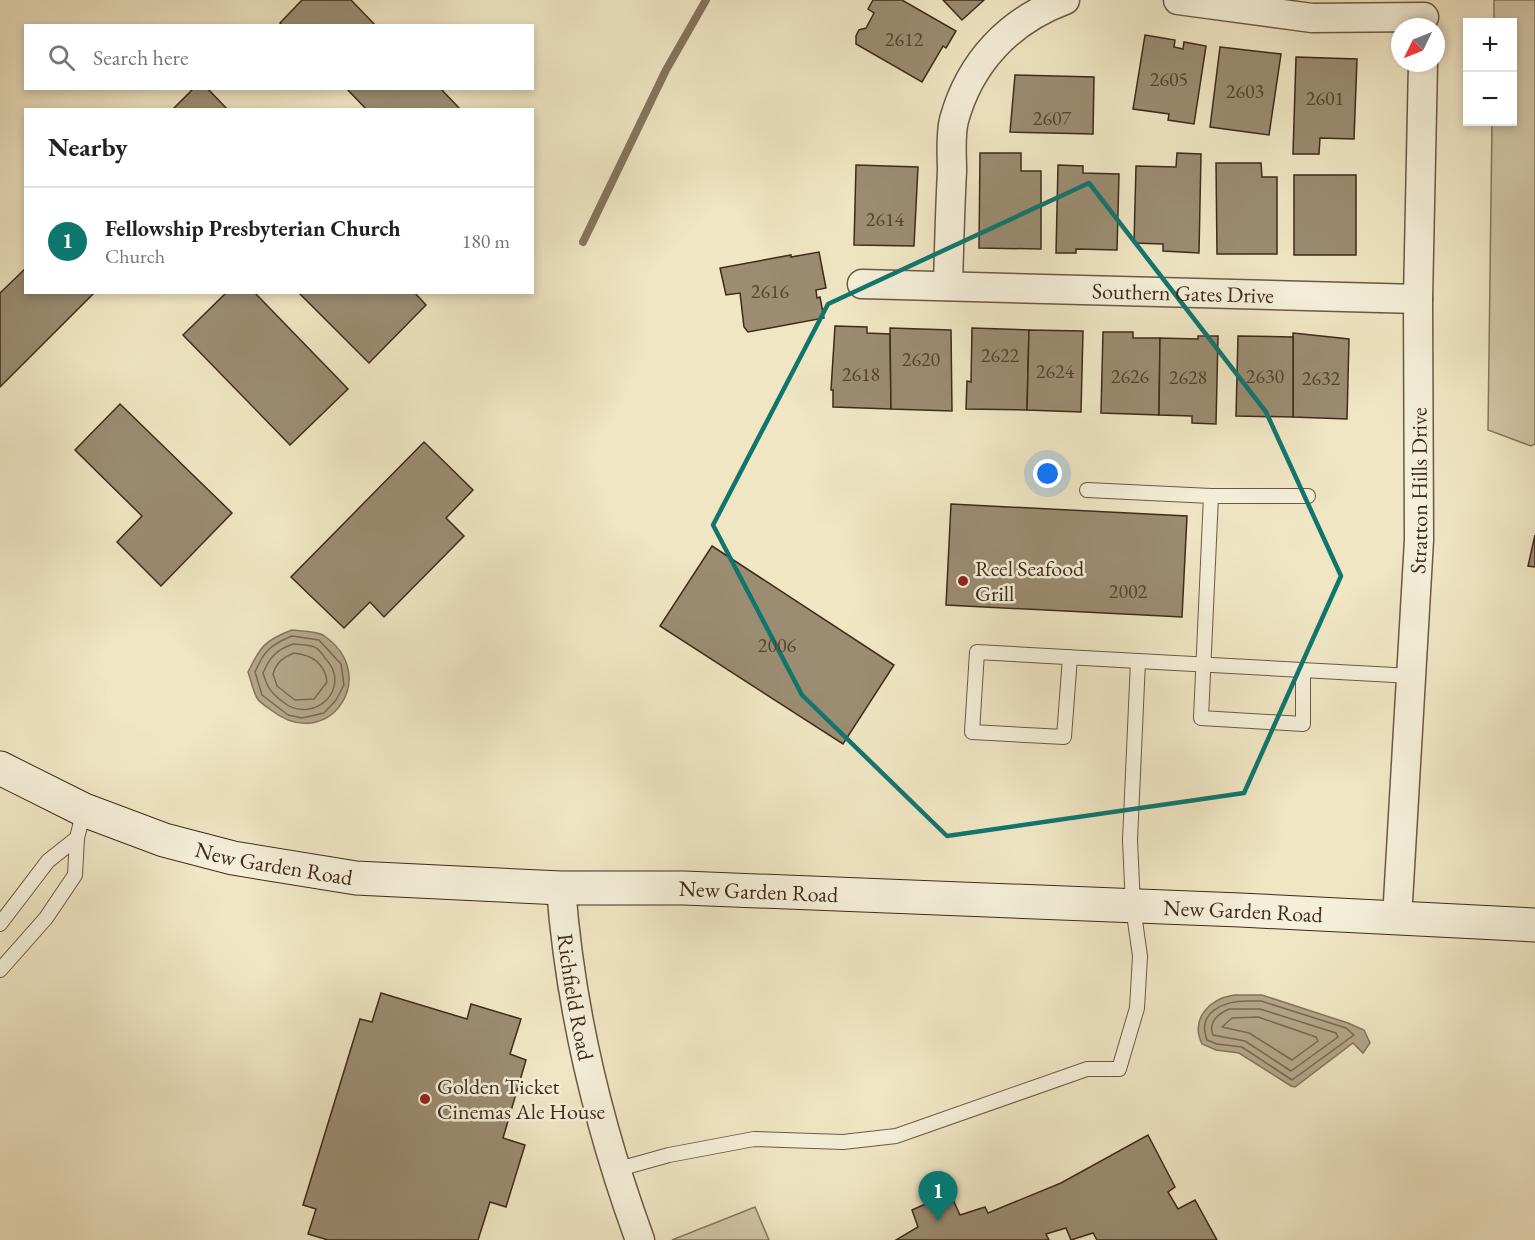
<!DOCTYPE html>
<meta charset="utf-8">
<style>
body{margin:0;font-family:"EB Garamond",serif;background:#f2f2f2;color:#222}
.controls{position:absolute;right:18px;top:18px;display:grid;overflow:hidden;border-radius:0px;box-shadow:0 3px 9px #0003}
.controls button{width:54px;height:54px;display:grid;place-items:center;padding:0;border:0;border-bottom:2px solid #e0e0e0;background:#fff;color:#222;font:30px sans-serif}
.compass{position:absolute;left:1391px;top:18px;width:54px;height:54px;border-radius:50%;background:#fff;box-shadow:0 3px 9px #0003;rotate:227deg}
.you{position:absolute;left:1048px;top:474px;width:21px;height:21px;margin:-15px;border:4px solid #fff;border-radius:50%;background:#1a73e8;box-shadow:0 0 0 9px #1a73e833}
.badge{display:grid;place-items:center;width:39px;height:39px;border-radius:50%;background:#0f766e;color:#fff;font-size:20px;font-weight:700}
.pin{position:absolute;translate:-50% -50px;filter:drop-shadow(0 2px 3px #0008)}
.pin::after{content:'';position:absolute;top:32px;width:21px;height:18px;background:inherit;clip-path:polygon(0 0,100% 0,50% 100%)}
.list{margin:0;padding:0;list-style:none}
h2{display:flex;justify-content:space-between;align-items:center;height:78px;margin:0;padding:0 24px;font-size:26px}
h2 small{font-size:20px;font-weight:400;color:#767676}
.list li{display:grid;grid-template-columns:39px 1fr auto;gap:18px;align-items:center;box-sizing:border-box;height:108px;padding:0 24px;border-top:2px solid #e0e0e0}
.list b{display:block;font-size:22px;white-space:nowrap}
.list p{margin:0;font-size:20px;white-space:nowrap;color:#767676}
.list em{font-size:20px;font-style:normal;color:#767676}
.icon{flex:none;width:33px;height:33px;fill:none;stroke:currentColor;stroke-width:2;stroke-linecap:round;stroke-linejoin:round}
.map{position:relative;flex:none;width:1535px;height:1240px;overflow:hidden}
.search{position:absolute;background:#fff;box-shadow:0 3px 9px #0003;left:24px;top:24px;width:510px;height:66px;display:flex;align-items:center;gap:15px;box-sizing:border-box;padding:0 21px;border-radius:0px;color:#767676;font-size:22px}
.panel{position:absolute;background:#fff;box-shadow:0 3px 9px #0003;left:24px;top:108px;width:510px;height:186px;border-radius:0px}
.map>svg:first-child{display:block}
</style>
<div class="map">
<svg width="1535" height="1240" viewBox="0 0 1535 1240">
<rect width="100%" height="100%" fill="#f0e6c4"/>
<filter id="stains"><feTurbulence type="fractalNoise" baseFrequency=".00333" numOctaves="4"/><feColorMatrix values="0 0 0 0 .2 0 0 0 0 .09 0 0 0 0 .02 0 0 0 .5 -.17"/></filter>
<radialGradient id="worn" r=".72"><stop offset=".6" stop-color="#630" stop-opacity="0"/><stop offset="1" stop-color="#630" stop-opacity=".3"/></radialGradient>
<g fill="#d2c6a7" stroke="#887860" stroke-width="1.5">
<path d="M1494 0H1535V444L1531 446 1488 430 1492 122H1512V22H1494Z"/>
<path d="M755 1207 769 1240H672Z"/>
</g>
<g fill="#b4a68a" stroke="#85745d" stroke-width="1.5">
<path d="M292 630C300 631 316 631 323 635 383 675 328 755 271 710 267 707 260 703 257 698 253 691 251 680 248 672 260 647 265 640 292 630Z"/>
<path d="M1234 995H1262L1348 1023 1364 1030 1370 1043 1363 1053 1353 1043 1295 1087 1291 1086 1239 1053 1216 1050 1202 1044C1190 1019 1209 999 1234 995Z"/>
</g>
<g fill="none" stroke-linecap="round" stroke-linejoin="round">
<g stroke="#7a6852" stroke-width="1.5">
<path d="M292 636 319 640 341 664 344 685 336 700 324 713 302 718 288 715 262 695 255 672C264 651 270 645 292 636Z"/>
<path d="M293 644C299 645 310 644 316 648 319 649 323 655 325 658 354 688 313 726 283 702 271 693 267 687 263 673 270 657 276 650 293 644Z"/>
<path d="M294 653C312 655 325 663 327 682L314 699 295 700 277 686 273 674C277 662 282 658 294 653Z"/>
<path d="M1248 1001H1261L1346 1028 1354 1035 1292 1080 1242 1047 1217 1044 1207 1040C1196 1011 1225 1001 1248 1001Z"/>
<path d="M1229 1009H1260L1336 1033 1338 1037 1291 1071 1245 1041 1213 1035C1208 1022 1218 1014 1229 1009Z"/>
<path d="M1258 1017 1316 1037 1318 1041 1292 1060 1249 1033 1222 1027 1232 1018Z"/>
</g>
<path stroke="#85745d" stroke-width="8" d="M583 242 666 70 706 0"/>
</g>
<g fill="#9b8c72" stroke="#3f2a1a" stroke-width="1.5">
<path d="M302 0H351L376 26H283L280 23Z"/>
<path d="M873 0H902L956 31 946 48 943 46 922 82 856 44V36L859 30 866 28 874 13 868 9Z"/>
<path d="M943 0H984L962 20Z"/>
<path d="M1145 35 1175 40 1174 47 1183 49 1184 42 1206 46 1194 124 1168 120 1169 114 1133 109Z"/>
<path d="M1220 47 1281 54 1269 135 1210 127Z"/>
<path d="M1296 57 1357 59 1354 139 1320 138 1319 154H1293Z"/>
<path d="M1015 75 1094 77 1093 134 1010 132Z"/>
<path d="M194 88H207L228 110H172Z"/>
<path d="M346 88H440L461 110H367Z"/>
<path d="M980 153H1021V171H1041V249L979 248Z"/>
<path d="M1177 153 1201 154 1199 253 1163 251V244L1134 243 1136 166 1176 167Z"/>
<path d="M1216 163H1261L1262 177H1277V254H1217Z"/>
<path d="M856 165 918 167 914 246 854 245Z"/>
<path d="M1058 165 1083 166V173L1119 174 1117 250 1076 249V253H1056Z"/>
<rect x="1294" y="175" width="62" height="80"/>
<path d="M819 252 826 288 816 290 817 298 820 297 824 318 748 332 744 327 740 293 726 295 720 268 791 255V257Z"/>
<path d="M26 268V292H95L0 387V293Z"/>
<path d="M227 292H254L348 389 290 445 183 335Z"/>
<path d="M298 292H414L426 305 369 363Z"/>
<path d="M835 326 867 327V333L890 334 891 409 833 407V390H831Z"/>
<path d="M890 328 951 330 952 411 891 409Z"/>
<path d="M972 328 1029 330 1027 410 966 409 967 381 971 382Z"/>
<path d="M1029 330 1083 331 1081 412 1027 410Z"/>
<path d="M1103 332H1133V338H1160L1159 415 1101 413Z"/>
<path d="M1293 333 1349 339 1347 419 1293 417Z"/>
<path d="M1198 336H1218L1216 424 1192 423V416L1159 415 1160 338 1198 339Z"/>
<path d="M1238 336 1293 337V417L1236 416Z"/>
<path d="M120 404 232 513 161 586 117 542 142 516 75 450Z"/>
<path d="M424 442 473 490 446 518 464 536 384 617 370 602 344 628 291 577Z"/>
<path d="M951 504 1187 516 1182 617 946 605Z"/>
<path d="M1535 535V567L1528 566Z"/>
<path d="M712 546 894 665 843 744 660 626Z"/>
<path d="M381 993 467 1019 471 1004 521 1019 510 1054 526 1060 503 1138 525 1145 506 1207 490 1202 478 1240H328L308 1234 316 1209 303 1205 360 1019 372 1022Z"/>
<path d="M1148 1135 1175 1187 1168 1192 1178 1209 1195 1200 1217 1240H1097L1093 1233 1071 1240 1066 1228 1046 1234 1049 1240H896L918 1227 912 1210 950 1193 960 1215 985 1207 988 1213 1061 1183Z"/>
</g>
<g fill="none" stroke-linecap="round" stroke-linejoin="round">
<defs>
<g id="lane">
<path d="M1087 490 1211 496 1201 718 1303 724V670"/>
<path d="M1211 496H1308"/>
<path d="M1070 657 1064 737 972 732 977 652 1138 661"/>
<path d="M0 924 48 861 77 838"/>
<path d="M0 970 46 918 75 875 77 838 84 810"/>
<path d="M615 1170 669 1155 754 1139 843 1142 896 1136 1087 1069H1119L1137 1008 1140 956 1133 907 1130 840 1138 661 1412 676"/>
</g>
<g id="street">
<path d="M1178 0 1312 18 1424 17"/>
<path id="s1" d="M862 284 1418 299"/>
<path d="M948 286C949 248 950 209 952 171 952 155 950 136 954 120 970 62 1009 21 1065 0"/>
<path id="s2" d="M561 888C570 1007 599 1128 640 1240"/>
<path id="s3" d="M1397 919 1419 540 1418 299 1423 63"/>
</g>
<g id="secondary">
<path id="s4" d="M0 768 84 810 164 840 233 858 356 878 561 888H684L1240 910 1535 925"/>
</g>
</defs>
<use href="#lane" stroke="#6b5944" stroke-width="16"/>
<use href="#street" stroke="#6b5944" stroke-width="31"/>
<use href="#secondary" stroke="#3f2a1a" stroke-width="35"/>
<use href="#lane" stroke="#f5efd9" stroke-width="14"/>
<use href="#street" stroke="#f5efd9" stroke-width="28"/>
<use href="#secondary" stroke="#f5efd9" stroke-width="33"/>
</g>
<path fill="none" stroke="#0f766e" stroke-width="4.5" stroke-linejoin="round" d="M1089 183 1266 412 1341 576 1244 793 947 836 802 695 713 525 828 304Z"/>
<g fill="#8f2418" stroke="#f5efd9" stroke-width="2">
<circle cx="963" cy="581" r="6"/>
<circle cx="425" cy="1099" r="6"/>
</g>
<g text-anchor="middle" stroke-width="5" stroke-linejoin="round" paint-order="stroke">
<g font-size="20" fill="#564230">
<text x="904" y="46">2612</text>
<text x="1169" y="86">2605</text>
<text x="1245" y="98">2603</text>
<text x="1325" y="105">2601</text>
<text x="1052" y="125">2607</text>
<text x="885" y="226">2614</text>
<text x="770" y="298">2616</text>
<text x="1000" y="362">2622</text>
<text x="921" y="366">2620</text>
<text x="1055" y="378">2624</text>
<text x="861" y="381">2618</text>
<text x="1130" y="383">2626</text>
<text x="1265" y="383">2630</text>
<text x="1188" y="384">2628</text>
<text x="1321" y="385">2632</text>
<text x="1128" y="598">2002</text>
<text x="777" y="652">2006</text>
</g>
<g font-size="22" fill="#3f2a1a" stroke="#f5efd9">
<text dy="8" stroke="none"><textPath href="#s1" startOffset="321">Southern Gates Drive</textPath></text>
<text dy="8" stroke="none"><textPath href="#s3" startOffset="429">Stratton Hills Drive</textPath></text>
<text dy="8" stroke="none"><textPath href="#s4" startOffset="292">New Garden Road</textPath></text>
<text dy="8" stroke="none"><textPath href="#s4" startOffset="778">New Garden Road</textPath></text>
<text dy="8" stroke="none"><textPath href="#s4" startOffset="1263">New Garden Road</textPath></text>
<text dy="8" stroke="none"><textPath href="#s2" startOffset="110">Richfield Road</textPath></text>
</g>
<g font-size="22" fill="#3f2a1a" stroke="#f5efd9" text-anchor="start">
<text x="975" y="576">Reel Seafood<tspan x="975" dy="25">Grill</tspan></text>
<text x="437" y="1094">Golden Ticket<tspan x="437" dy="25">Cinemas Ale House</tspan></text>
</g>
</g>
<rect width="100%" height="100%" filter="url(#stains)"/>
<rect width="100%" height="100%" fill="url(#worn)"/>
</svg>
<div class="controls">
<button>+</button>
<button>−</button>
</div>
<svg class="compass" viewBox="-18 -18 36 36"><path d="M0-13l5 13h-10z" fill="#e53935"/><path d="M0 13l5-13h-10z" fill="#767676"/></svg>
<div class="you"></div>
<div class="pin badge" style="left:938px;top:1221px">1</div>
<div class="search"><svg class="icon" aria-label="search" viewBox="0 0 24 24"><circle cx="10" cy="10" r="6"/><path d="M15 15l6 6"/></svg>Search here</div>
<section class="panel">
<h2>Nearby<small></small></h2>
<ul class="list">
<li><span class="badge">1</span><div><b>Fellowship Presbyterian Church</b><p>Church</p></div><em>180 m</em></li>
</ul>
</section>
</div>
